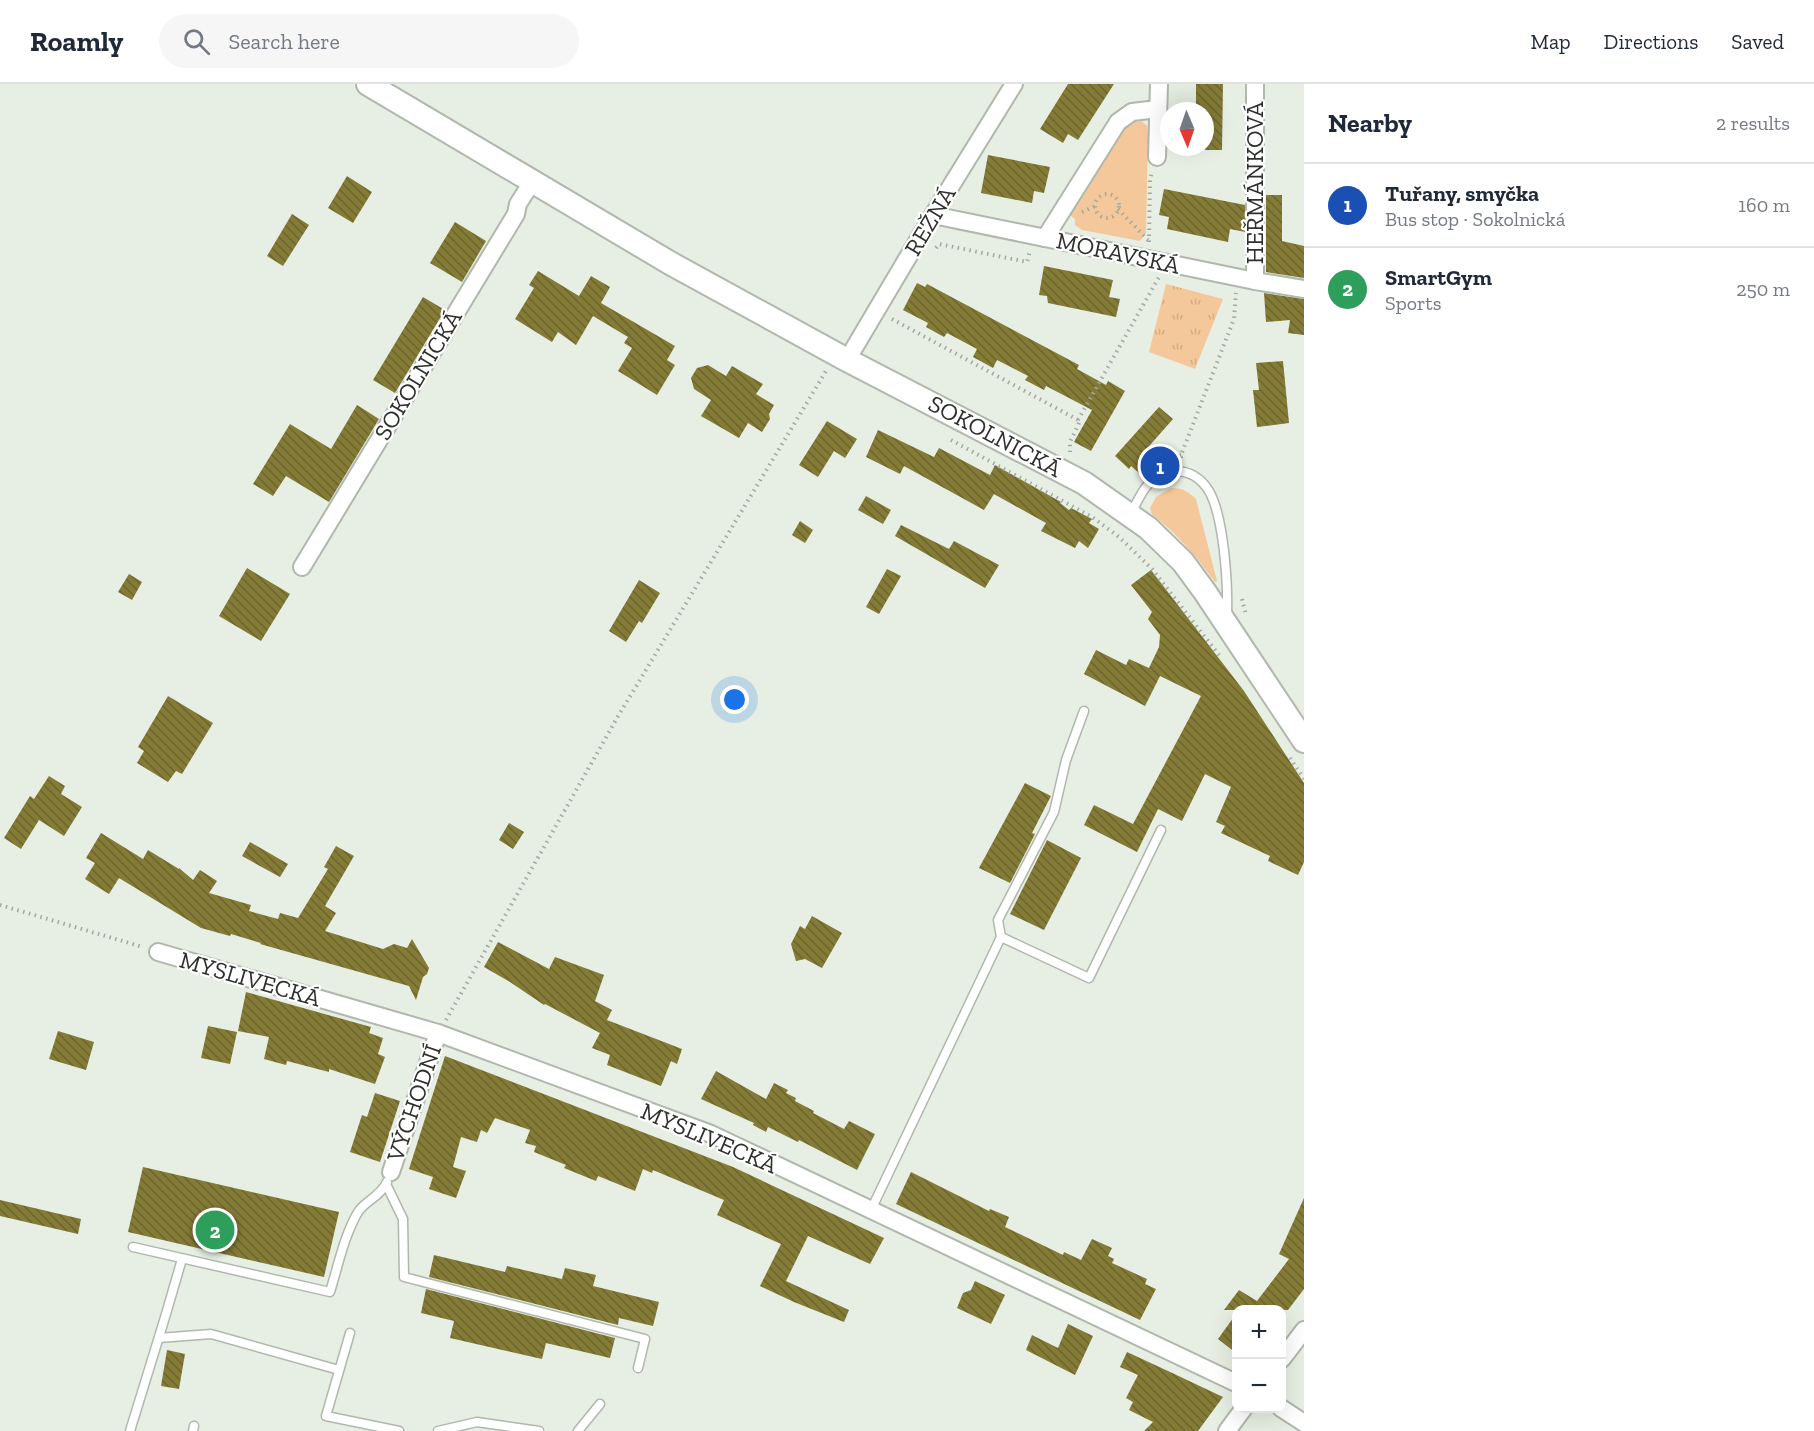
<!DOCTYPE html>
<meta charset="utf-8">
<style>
body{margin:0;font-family:"Zilla Slab",serif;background:#f6f6f7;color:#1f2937}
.controls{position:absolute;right:18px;bottom:18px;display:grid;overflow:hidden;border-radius:12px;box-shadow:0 6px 24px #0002}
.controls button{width:54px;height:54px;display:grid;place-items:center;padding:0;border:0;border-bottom:2px solid #e0e1e3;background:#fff;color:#1f2937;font:30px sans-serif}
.compass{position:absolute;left:1160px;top:18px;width:54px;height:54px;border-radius:50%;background:#fff;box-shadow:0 6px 24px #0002;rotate:178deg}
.you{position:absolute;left:735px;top:616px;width:21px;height:21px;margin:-15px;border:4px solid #fff;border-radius:50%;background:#1a73e8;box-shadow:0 0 0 9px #1a73e833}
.badge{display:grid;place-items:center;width:39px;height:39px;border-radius:50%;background:#ea580c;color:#fff;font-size:20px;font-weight:700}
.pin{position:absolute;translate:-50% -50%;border:3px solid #fff;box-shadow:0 2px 6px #0006}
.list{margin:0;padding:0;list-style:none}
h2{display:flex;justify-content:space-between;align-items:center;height:78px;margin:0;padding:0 24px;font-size:26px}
h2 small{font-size:20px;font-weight:400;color:#747a83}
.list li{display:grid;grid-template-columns:39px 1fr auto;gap:18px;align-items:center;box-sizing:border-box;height:84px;padding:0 24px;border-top:2px solid #e0e1e3}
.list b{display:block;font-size:22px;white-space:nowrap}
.list p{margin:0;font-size:20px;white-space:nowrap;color:#747a83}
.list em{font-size:20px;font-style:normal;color:#747a83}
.icon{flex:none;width:33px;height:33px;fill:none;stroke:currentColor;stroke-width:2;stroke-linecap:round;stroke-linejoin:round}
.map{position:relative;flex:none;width:1304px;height:1347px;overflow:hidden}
header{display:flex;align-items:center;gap:36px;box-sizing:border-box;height:84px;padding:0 30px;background:#fff;border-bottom:2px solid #e0e1e3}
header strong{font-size:28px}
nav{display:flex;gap:33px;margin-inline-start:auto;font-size:21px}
.search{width:420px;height:54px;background:#f6f6f7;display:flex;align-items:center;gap:15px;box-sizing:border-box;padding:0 21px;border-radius:33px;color:#747a83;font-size:22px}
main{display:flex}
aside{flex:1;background:#fff}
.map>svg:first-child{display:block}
</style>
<header>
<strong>Roamly</strong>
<div class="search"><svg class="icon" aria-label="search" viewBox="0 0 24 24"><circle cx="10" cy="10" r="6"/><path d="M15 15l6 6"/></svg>Search here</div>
<nav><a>Map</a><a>Directions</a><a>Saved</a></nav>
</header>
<main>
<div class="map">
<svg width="1304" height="1347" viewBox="0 0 1304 1347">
<defs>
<pattern id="park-tufts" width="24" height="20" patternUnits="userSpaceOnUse" patternTransform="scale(1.5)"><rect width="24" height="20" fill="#f4c89a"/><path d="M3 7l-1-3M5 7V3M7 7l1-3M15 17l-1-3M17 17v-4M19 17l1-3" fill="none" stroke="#d2ac85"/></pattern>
<pattern id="building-back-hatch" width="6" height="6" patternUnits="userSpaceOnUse" patternTransform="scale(1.5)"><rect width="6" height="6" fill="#847b36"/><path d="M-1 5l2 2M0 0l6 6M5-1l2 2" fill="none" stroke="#6c652e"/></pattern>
</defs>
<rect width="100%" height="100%" fill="#e7efe4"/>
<g fill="#f4c89a">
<path d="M1141 37 1147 42 1148 51 1146 149 1140 157 1082 146 1075 141V135L1070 131 1122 48 1130 39Z"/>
<path d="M1171 404C1182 404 1188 407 1196 415L1217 497 1215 498 1196 473 1174 449 1152 430 1150 424 1156 413Z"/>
</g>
<path fill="url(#park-tufts)" d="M1166 200 1223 215 1195 285 1149 268Z"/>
<g fill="url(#building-back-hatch)">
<path d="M1068 0H1114L1078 56 1068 50 1063 59 1040 45Z"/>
<path d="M1196 0H1223L1222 66H1205V27H1196Z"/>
<path d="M988 71 1050 83 1044 109 1034 107 1032 119 981 109Z"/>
<path d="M347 92 372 108 353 139 328 124Z"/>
<path d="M1164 105 1245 121V148L1230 145 1228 158 1167 145 1169 133 1159 131Z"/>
<path d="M1266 111H1282V157L1304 162V194L1266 188Z"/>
<path d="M292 130 309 141 283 182 267 172Z"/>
<path d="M455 138 486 157 462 198 430 179Z"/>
<path d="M1044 182 1113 196 1109 213 1120 215 1116 233 1048 219 1047 212 1039 211Z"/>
<path d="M538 187 579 212 591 192 610 203 601 219 675 262 667 276 675 281 657 311 618 287 632 264 624 259 628 253 593 232 576 261 558 248 552 258 515 235 534 204 529 201Z"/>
<path d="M917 199 925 203 927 200 1079 281 1077 285 1106 301 1108 297 1125 307 1091 367 1074 358 1092 326 1046 302 1044 306 1025 296 1028 292 997 276 993 284 973 273 977 265 947 249 944 253 926 243 928 239 903 226Z"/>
<path d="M1264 209 1304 215V251L1288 249 1290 236 1266 238Z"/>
<path d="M423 213 445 226 395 309 373 296Z"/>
<path d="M1283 277 1289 339 1257 343 1253 306H1259L1256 279Z"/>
<path d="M708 281 726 292 732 282 763 300 756 310 774 321 769 330 770 335 762 348 748 339 739 354 701 332 711 316 694 305 691 294 697 284Z"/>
<path d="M357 321 379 335 329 418 286 392 273 412 253 400 290 340 331 365Z"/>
<path d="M1159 323 1173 335 1143 369 1158 368 1139 389 1131 382 1129 385 1115 372Z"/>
<path d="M827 337 857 355 845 374 834 367 818 393 799 381Z"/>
<path d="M878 346 934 373 939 364 990 391 995 381 1061 418 1060 419 1069 426 1071 424 1092 435 1089 439 1099 445 1088 464 1079 457 1075 464 1041 447 1046 439 994 410 984 426 904 382 900 390 866 373Z"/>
<path d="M866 412 891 426 883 440 858 426Z"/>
<path d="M800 437 813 446 805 459 792 451Z"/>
<path d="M901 441 949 465 954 457 999 481 985 504 895 452Z"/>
<path d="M247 484 290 510 261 557 219 532Z"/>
<path d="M887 485 901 492 879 530 866 523Z"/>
<path d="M1151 486 1244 607 1304 699V778L1298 791 1268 777 1270 772 1221 749 1225 742 1216 738 1231 703 1205 690 1182 737 1158 725 1137 768 1084 741 1094 721 1133 740 1201 612 1160 592 1145 622 1084 590 1096 566 1126 581 1129 575 1149 584 1159 563 1160 551 1148 535 1152 528 1131 501Z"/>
<path d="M129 490 142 498 132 516 118 508Z"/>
<path d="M639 496 660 509 642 539 639 537 626 558 609 547Z"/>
<path d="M168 612 213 639 182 690 176 687 168 698 137 679 144 667 138 663Z"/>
<path d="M49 692 65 702 61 710 82 723 64 752 39 736 21 765 4 754 30 712 34 715Z"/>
<path d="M1025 699 1051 712 1032 749 1035 750 1010 799 979 784Z"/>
<path d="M509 739 524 748 513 765 499 756Z"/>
<path d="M101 749 143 775 148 766 179 785V784L193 796 200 786 217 797 209 809 251 821 249 827 278 835 280 829 298 834 328 785 324 783 336 762 354 772 325 822 336 829 325 847 383 865 394 860 407 864 412 855 429 884 427 890 423 893 416 916 409 902 260 860 261 859 231 850 230 852 201 844 119 794 109 810 85 795 95 779 86 774Z"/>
<path d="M1047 756 1081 774 1044 846 1010 830Z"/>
<path d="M250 758 288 780 280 793 242 772Z"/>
<path d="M812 832 842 849 822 884 805 875 796 877 791 860 800 842 805 845Z"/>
<path d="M498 858 549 885 555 873 604 891 595 917 612 926 607 936 682 965 677 980 671 977 661 1002 607 981 610 971 592 964 600 949 545 920 544 921 510 898 484 883Z"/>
<path d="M246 908 371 943 369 949 383 954 378 970 385 973 375 1000 329 985V988L287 977 286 981 264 975 269 953 238 947Z"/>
<path d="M208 942 237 948 230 980 201 974Z"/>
<path d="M58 947 94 958 86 986 49 975Z"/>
<path d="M445 972 733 1083 884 1154 870 1180 808 1152 786 1197 849 1226 844 1238 794 1218 760 1202 781 1160 717 1131 724 1116 653 1086 652 1089 643 1085 635 1107 598 1092 596 1097 564 1084 566 1081 534 1068 536 1062 525 1059 530 1046 495 1034 487 1049 481 1046 477 1058 461 1053 453 1083 466 1087 456 1114 429 1105 433 1093 409 1085Z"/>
<path d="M716 987 766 1015 774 999 788 1006 786 1009 796 1014 795 1017 814 1027 813 1029 844 1045 849 1037 875 1050 857 1086 799 1056 798 1058 768 1043 766 1048 753 1041 754 1039 701 1015Z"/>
<path d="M375 1009 400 1017 380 1078 350 1068 362 1031 367 1033Z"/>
<path d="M143 1083 339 1128 324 1193 128 1148Z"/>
<path d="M911 1088 989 1127 990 1125 1009 1133 1005 1143 1063 1171 1064 1168 1081 1176 1092 1155 1112 1164 1108 1172 1114 1175 1112 1179 1147 1195 1145 1200 1156 1205 1140 1236 896 1120Z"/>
<path d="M1304 1114V1205L1288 1226H1224L1239 1206 1257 1217 1289 1175 1279 1170Z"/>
<path d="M0 1116 81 1135 78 1150 0 1132Z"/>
<path d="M434 1171 505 1188 507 1182 562 1195 565 1184 596 1191 593 1202 659 1218 653 1242 619 1234 618 1241 429 1193Z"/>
<path d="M975 1197 1005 1211 991 1240 957 1224 963 1209 971 1206Z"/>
<path d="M426 1205 615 1254 610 1274 546 1259 542 1275 450 1254 454 1237 421 1229Z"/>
<path d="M1236 1230V1269L1218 1255Z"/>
<path d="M1068 1240 1093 1252 1075 1291 1026 1266 1032 1251 1058 1264Z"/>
<path d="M167 1266 185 1270 179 1305 161 1302Z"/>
<path d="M1127 1268 1168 1287 1223 1313 1198 1347H1144L1153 1338 1129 1326 1133 1318 1126 1314 1138 1291 1120 1283Z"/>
</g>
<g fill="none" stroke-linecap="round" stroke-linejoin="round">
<defs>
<g id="lane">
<path d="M1131 430C1140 411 1150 388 1175 387 1189 387 1201 394 1209 407 1224 433 1228 500 1227 531"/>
<path d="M1001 853 1089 894 1161 746"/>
<path d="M386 1100 403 1135 404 1193 645 1255 638 1284"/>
<path d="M871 1126 1001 853 998 836 1054 728 1066 676 1084 627"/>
<path d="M133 1163 330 1208C338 1182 344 1152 358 1128 366 1116 380 1113 387 1098"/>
<path d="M350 1249 326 1332 399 1347"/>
<path d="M159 1254 211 1250 339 1286"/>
<path d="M130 1347 166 1230 182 1175"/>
<path d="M193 1347 194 1342"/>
<path d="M438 1347 477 1338 539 1347"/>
<path d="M578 1347 600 1320"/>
</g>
<g id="street">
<path d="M1255 0V197"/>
<path d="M1157 73 1159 0"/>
<path d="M933 131 1255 197 1304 205"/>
<path d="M1045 154 1118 38 1132 28 1158 25"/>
<path d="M847 276 933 131 1014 0"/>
<path d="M302 483 516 130 518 120 532 98"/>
<path d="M158 868 438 949 711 1050 1236 1299"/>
<path d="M391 1088 438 949"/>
<path d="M1282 1275 1304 1246"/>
<path d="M1281 1324 1304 1339"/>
<path d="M1227 1347 1244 1324"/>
</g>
<path id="secondary" d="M368 0 670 179 847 276 1084 399 1148 444 1183 478 1205 508 1304 657"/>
</defs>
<use href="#lane" stroke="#b0b7ac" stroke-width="11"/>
<use href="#street" stroke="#b0b7ac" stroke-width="20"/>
<use href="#secondary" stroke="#b0b7ac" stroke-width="26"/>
<g stroke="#a2a8a0" stroke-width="4" stroke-dasharray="1.5 4.5" stroke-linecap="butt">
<circle cx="1107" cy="122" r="12"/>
<path d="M1118 125 1148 156"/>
<path d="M1082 128 1095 122"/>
<path d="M1149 158 1150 96 1152 88"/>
<path d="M936 164 939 160 1027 178 1030 167"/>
<path d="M892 235 1080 337 1070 358V368"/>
<path d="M1078 336 1159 193"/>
<path d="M951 356 1092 433 1119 453 1152 485 1219 571"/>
<path d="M1162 373 1181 371"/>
<path d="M1181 374V371L1234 235 1236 209"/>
<path d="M1242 515 1246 531"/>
<path d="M1290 674 1304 695"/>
<path d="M0 821 143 863"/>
<path d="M446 936 617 634 826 287"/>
</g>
<use href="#lane" stroke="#fff" stroke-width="8"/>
<use href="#street" stroke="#fff" stroke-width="16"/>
<use href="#secondary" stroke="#fff" stroke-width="22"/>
</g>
<g text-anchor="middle" stroke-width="4.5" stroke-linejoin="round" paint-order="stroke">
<g font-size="24" fill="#2d302c" stroke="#fff">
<text transform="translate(1255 99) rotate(-90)" y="8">HEŘMÁNKOVÁ</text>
<text transform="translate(930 137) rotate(-59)" y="8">REŽNÁ</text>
<text transform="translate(1118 169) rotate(12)" y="8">MORAVSKÁ</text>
<text transform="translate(418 291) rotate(-59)" y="8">SOKOLNICKÁ</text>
<text transform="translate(995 352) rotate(28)" y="8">SOKOLNICKÁ</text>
<text transform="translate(250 895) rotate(16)" y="8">MYSLIVECKÁ</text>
<text transform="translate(414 1019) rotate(-71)" y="8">VÝCHODNÍ</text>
<text transform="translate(709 1054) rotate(23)" y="8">MYSLIVECKÁ</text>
</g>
</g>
</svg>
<div class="controls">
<button>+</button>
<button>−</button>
</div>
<svg class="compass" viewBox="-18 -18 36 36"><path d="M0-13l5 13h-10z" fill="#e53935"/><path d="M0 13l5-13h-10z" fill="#747a83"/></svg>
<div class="you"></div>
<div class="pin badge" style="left:1160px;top:382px;background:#1a4fb4">1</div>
<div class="pin badge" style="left:215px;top:1146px;background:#2e9e5b">2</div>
</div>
<aside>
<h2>Nearby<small>2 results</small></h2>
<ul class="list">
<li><span class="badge" style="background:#1a4fb4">1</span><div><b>Tuřany, smyčka</b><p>Bus stop · Sokolnická</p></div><em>160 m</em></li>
<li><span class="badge" style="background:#2e9e5b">2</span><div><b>SmartGym</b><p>Sports</p></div><em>250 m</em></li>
</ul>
</aside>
</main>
